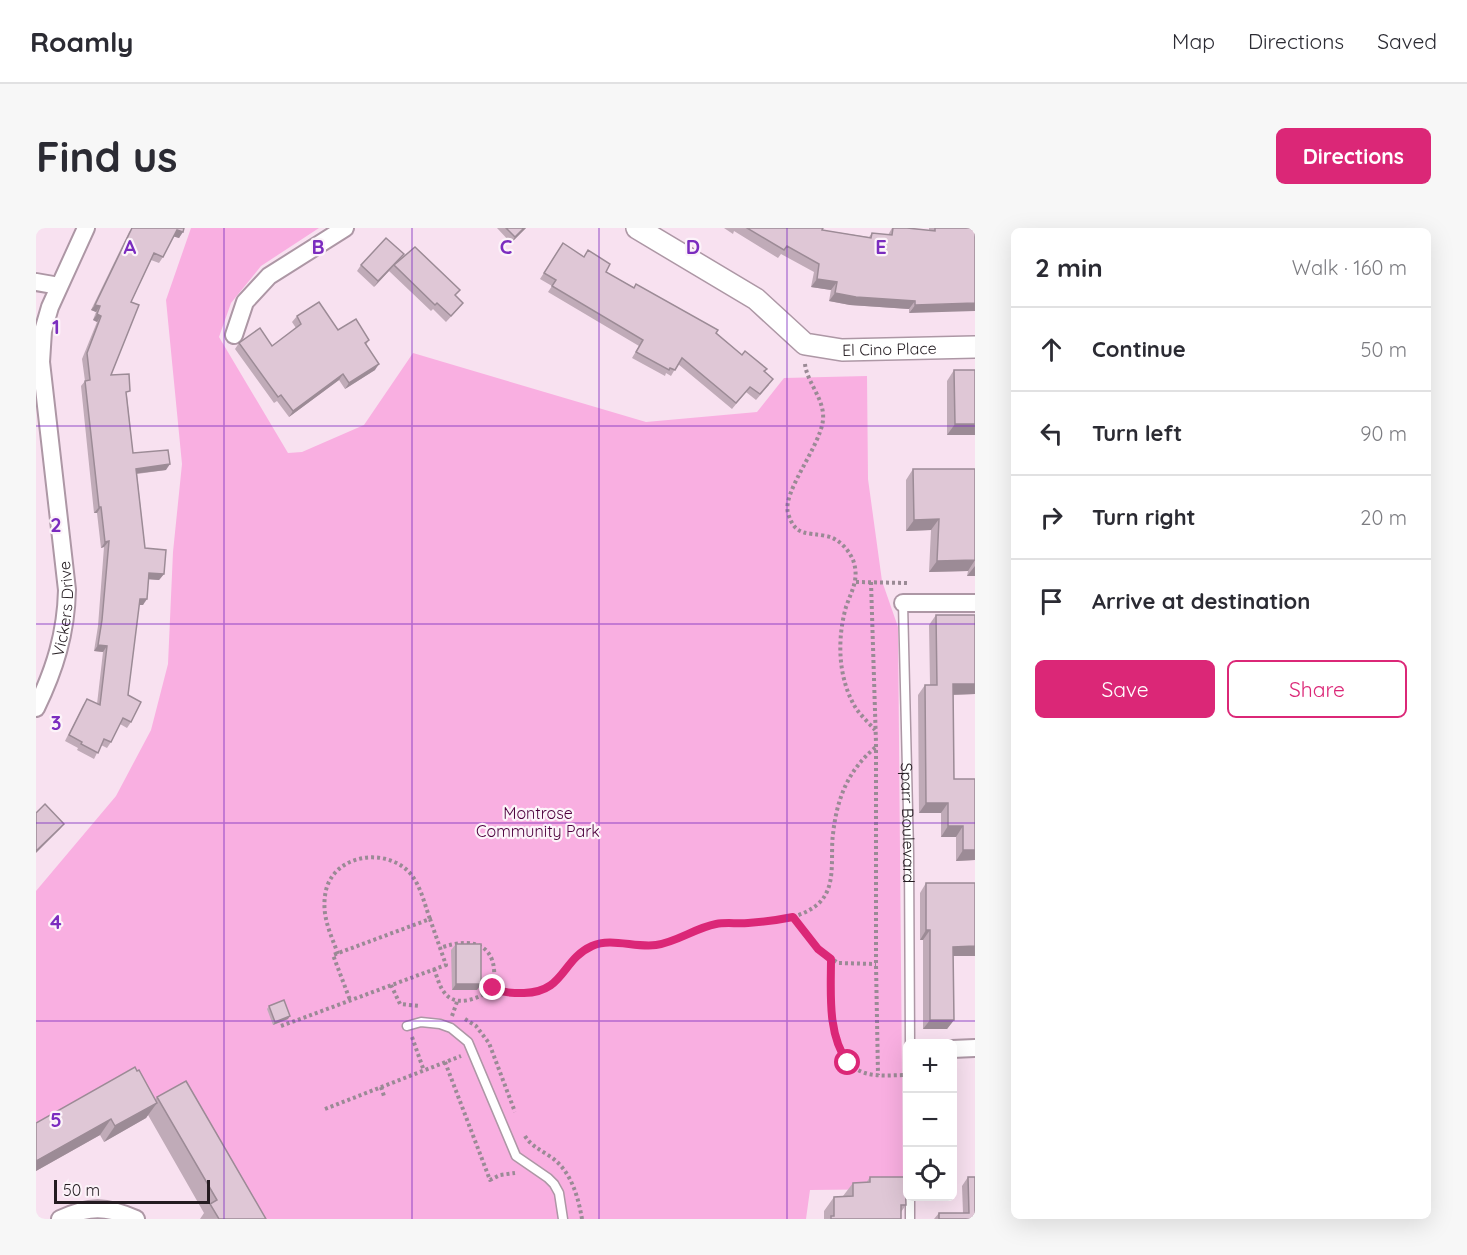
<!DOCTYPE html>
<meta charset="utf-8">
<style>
body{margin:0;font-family:Quicksand,sans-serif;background:#f7f7f7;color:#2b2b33}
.controls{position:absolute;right:18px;bottom:18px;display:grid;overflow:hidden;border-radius:9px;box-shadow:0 6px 24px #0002}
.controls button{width:54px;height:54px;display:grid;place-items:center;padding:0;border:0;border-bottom:2px solid #e1e1e2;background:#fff;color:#2b2b33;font:30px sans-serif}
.scale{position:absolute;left:18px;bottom:15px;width:156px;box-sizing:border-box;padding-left:6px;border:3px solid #241c21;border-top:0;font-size:16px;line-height:21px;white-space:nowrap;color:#241c21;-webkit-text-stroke:4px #fcf3f9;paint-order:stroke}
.stop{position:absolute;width:18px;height:18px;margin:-14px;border:4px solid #db2777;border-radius:50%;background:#fff}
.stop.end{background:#db2777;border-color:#fff;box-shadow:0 2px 6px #0008}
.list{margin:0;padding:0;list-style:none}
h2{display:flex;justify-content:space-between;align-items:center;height:78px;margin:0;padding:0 24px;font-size:26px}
h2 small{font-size:20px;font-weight:400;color:#7c7c81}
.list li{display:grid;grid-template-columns:39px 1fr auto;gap:18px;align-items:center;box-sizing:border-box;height:84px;padding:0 24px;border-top:2px solid #e1e1e2}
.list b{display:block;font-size:22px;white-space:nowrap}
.list em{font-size:20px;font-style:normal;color:#7c7c81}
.actions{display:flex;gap:12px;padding:18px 24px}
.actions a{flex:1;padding:14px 0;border:2px solid #db2777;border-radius:9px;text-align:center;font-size:21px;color:#db2777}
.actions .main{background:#db2777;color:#fff}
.icon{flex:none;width:33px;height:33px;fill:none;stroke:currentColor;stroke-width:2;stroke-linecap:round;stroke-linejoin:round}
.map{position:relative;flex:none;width:939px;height:991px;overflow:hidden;border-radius:9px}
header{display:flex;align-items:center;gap:36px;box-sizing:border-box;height:84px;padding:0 30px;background:#fff;border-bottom:2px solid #e1e1e2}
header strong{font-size:28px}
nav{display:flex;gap:33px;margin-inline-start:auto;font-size:21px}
.intro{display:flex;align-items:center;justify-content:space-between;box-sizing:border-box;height:144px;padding:0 36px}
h1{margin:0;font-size:42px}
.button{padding:15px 27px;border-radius:9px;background:#db2777;color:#fff;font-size:21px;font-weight:700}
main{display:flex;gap:36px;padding:0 36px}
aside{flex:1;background:#fff;border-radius:9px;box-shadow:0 6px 24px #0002}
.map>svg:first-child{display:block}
</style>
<header>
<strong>Roamly</strong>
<nav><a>Map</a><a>Directions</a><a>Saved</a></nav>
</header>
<div class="intro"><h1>Find us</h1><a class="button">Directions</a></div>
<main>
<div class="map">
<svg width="939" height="991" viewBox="0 0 939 991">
<rect width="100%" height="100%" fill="#f8e1f0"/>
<path fill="#f9afe1" d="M155 0H283L225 38 195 75 183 109 252 225 266 224 328 197 377 125 610 194 721 184 748 150 831 148 832 251 846 353 862 399 867 961 774 962 770 991H224L110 877 0 899V663L80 568 115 502 132 436 137 324 146 236 130 72Z"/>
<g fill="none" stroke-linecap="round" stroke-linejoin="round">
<defs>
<g id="service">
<path id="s1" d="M867 375 873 625 874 816"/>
<path d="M371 798 385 794 404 796 415 800 432 814 480 928 512 950 518 956 523 965 527 991"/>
<path d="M874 968V991"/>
</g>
<g id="minor">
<path d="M0 54 23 58"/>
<path d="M198 107 209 74 233 48 309 0"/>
<path d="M867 375H939"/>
<path id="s2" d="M0 480C19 441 30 405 31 362L5 134 7 103 14 79 50 0"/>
<path d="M916 821 939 820"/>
<path d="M24 991C52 978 71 978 100 991"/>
</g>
<g id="tertiary">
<path id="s3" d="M601 0 720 71 769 116 806 122 939 119"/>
</g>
</defs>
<use href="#service" stroke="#ad97a5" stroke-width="11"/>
<use href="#minor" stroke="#ad97a5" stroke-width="20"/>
<use href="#tertiary" stroke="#ad97a5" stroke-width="24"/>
<g stroke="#9a8a95" stroke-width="4" stroke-dasharray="3 3" stroke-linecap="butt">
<path d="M769 136C771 155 789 171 787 192 784 219 746 264 752 285 759 309 771 304 790 308 803 310 815 324 818 335 823 352 815 364 810 379 801 411 802 448 818 477 823 486 832 494 839 502"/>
<path d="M820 354 871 355"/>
<path d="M835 354 840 515V736L842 847"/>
<path d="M757 689 782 721 802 735 840 736"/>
<path d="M302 726C295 707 286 689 289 668 293 629 344 618 371 642 384 654 388 675 394 691"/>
<path d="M795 731C795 765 788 832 829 845 842 849 858 847 872 847"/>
<path d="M398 741C401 748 403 758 408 764 419 781 445 770 457 760 464 719 441 707 404 720"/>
<path d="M355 757 364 776 384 778"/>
<path d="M457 760C467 764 476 765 488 765 494 765 500 765 506 763 528 755 535 723 560 716 579 711 599 720 619 717 640 715 658 702 678 696 688 693 700 696 710 695 733 694 765 692 783 675 801 658 794 628 797 606 801 570 812 542 840 519"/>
<path d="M416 788 422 771"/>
<path d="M429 791 440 798 453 815 479 884"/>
<path d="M245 798C300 778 355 757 410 737L394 691 297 727 314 772"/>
<path d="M376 809 388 843"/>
<path d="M409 834 454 952 464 947 479 945"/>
<path d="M345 859 348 868"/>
<path d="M289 881 425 828"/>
<path d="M489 908C495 918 505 922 515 929 535 943 542 968 546 991"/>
</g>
<use href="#service" stroke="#fff" stroke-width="8"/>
<use href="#minor" stroke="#fff" stroke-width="16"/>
<use href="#tertiary" stroke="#fff" stroke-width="21"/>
</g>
<g fill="#c0abb8">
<path d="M96 0H148L143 10 137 8 127 29 123 35 115 32 95 74 75 147 91 168 97 225 130 242 101 246 109 320 128 346 123 352 112 351 107 377H103L92 467 95 494 91 500 84 496 75 514 71 520 65 517 58 531 41 522 42 520 29 513 47 477 51 471 61 476 67 424 58 423 62 398 68 319 65 320 61 285H58L45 158 49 153 46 131 61 94 57 92 60 84 55 82 93 4Z"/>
<path d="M461 0H490L475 15Z"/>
<path d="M688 0H787L786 2 833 9 836 5 852 7 856 0H871L893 2V0H939L873 85V81L814 77 793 73 795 62 775 59 778 44 745 26 742 30 698 3 697 6Z"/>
<path d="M523 21 570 44 680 105 706 127 731 141 729 144 733 157 720 172 710 164 696 181 642 136 635 148 630 145 629 148 596 130 603 118 512 64 516 58 504 51Z"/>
<path d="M363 32 420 68 423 80 410 94 397 81 395 83 353 43 355 41 338 59 321 43 325 37Z"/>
<path d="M261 88 333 112 330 117 339 142 309 161 303 152 253 189 241 173 238 175 199 121 203 115 236 118 260 100 256 94Z"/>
<path d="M918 142H939V207H911V153Z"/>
<path d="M877 241H939V348H931L932 343 893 344 895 302 870 303V252Z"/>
<path d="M900 387 939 466 917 467 918 551 939 632 920 633V609H905V585H883L882 467 889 457H894L893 397Z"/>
<path d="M890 655H939V728H917L918 792 911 801H887V712H884V665Z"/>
<path d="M420 716 445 756 441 762H416L415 722Z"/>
<path d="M233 778 252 791 237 797 231 781Z"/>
<path d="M121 869 230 991H164L168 985 112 887 110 890 68 914 64 907 0 943V895L119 872Z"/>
<path d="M834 949 870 977 865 984V991H788V983L798 969 807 968 817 955H830Z"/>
<path d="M932 949 939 991H898L903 985H927L926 958Z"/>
</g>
<g fill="#9c8b96">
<path d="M488 0H490L475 15 479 9Z"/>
<path d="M141 2 147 4 143 10 136 8Z"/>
<path d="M368 26 363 32 338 59 342 53Z"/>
<path d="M781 51 801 54 795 62 775 59Z"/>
<path d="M799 65 879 73 873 81 814 77 793 73Z"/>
<path d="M939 75V83L873 85 879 77Z"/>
<path d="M59 77 64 78 60 84 55 82Z"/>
<path d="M61 86 65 88 61 94 57 92Z"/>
<path d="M343 136 339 142 309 161 313 155Z"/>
<path d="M307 146 303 152 253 189 257 183Z"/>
<path d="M919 196H939V207H911Z"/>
<path d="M134 236 130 242 96 246 100 241Z"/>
<path d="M63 279H65L61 285H58Z"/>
<path d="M903 291 895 302 870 303 878 292Z"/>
<path d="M73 313 68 319 65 320 69 314Z"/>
<path d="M939 332 932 343 893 344 901 333Z"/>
<path d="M939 338V348H931Z"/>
<path d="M113 345 128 346 123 352 109 351Z"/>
<path d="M104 371H111L107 377H100Z"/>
<path d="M62 417 71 418 67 424 58 423Z"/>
<path d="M917 456H939V466L910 467Z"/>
<path d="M890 575H912L905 585H883Z"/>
<path d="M28 596 24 601 0 625V623Z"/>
<path d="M912 598H927L920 609H905Z"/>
<path d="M927 622H939V632L920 633Z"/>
<path d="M890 702H894L887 712H884Z"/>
<path d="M939 718V728H911L917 719Z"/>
<path d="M420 756H445L441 762H416Z"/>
<path d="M254 788 252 791 237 797 239 794Z"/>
<path d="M894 792H918L911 801H887Z"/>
<path d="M121 875 110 890 68 914 79 898Z"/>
<path d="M75 891 64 907 0 943V933Z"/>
</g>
<g fill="#dfc7d6" stroke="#9c8b96" stroke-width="1.5">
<path d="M96 0H148L147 4 141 2 127 29 118 25 95 74 103 77 75 147 93 146 94 163 90 164 97 225 132 222 134 236 100 241 109 320 130 322 128 346 113 345 111 371H104L92 467 105 474 95 494 87 490 75 514 68 511 62 525 45 516 46 514 33 507 51 471 64 477 71 418 62 417 66 392 73 313 69 314 65 279H63L49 153 54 152 51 125 65 88 61 86 64 78 59 77Z"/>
<path d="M470 0H488L479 9Z"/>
<path d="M711 0H787L786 2 835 10 836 5 856 7 857 0H871L899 3V0H939V75L879 77V73L820 69 799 65 801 54 781 51 783 36 751 18 748 22Z"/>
<path d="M350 10 368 26 342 53 325 37Z"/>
<path d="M527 15 548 29 552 22 574 36 570 44 598 60 600 56 682 102 680 105 706 127 709 123 731 141 728 143 737 151 724 166 714 159 700 175 646 130 639 142 634 140 633 142 600 124 607 112 516 58 520 52 508 45Z"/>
<path d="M379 19 424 62 419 67 427 75 415 88 401 75 399 77 358 37Z"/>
<path d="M283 74 302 102 320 91 333 112 329 115 343 136 313 155 307 146 257 183 245 167 242 169 203 115 224 100 236 118 265 96 261 88Z"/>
<path d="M918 142H939V196H919Z"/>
<path d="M877 241H939V332L901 333 903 291 878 292Z"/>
<path d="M900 387H939V456H917L918 551H939V622H927V598H912V575H890L889 457H901Z"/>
<path d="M9 576 28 596 0 623V585Z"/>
<path d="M890 655H939V718L917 719 918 792H894V702H890Z"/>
<rect x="420" y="716" width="25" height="40"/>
<path d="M248 772 254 788 239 794 233 778Z"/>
<path d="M99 839 101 843 103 842 121 875 79 898 75 891 0 933V895Z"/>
<path d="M150 853 230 991H183L174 976 181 972 121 869Z"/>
<path d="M834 949H869L870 977H865V991H795V988H798V969L817 968V955L834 954Z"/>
<path d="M932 949H939V991H903V985H933Z"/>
</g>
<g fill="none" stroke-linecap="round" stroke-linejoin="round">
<path stroke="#db2777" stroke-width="8" d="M457 760C467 765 477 765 488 765 529 764 525 732 556 718 575 709 599 720 620 717 641 714 659 700 680 696 690 694 701 696 712 695 727 694 742 692 757 689L782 721 795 731C795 765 791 806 812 835"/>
</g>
<path fill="none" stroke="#7b2cbf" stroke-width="1.5" stroke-opacity="0.55" d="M188 0V991M376 0V991M563 0V991M751 0V991M0 198H939M0 396H939M0 595H939M0 793H939"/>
<g text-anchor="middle" stroke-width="4.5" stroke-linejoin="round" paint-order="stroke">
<g font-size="16" fill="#241c21" stroke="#fcf3f9">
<text dy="6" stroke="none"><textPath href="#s3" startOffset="290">El Cino Place</textPath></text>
<text dy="6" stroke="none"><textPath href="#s2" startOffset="104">Vickers Drive</textPath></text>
<text dy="6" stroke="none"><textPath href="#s1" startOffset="220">Sparr Boulevard</textPath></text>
</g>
<g font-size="16" fill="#4d003d" stroke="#fcf3f9">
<text x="502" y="591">Montrose<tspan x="502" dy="18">Community Park</tspan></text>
</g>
</g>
<g font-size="20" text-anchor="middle" font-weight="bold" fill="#7b2cbf" stroke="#fcf3f9" stroke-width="4.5" stroke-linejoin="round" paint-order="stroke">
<text x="94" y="26">A</text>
<text x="282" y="26">B</text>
<text x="470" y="26">C</text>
<text x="657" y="26">D</text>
<text x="845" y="26">E</text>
<text x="20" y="106">1</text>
<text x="20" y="304">2</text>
<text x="20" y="502">3</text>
<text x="20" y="701">4</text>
<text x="20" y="899">5</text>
</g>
</svg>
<div class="controls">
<button>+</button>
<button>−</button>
<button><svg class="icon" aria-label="locate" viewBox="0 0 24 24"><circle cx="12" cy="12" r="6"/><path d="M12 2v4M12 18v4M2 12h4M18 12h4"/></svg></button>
</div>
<div class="scale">50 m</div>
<div class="stop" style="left:812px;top:835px"></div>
<div class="stop end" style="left:457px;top:760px"></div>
</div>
<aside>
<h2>2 min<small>Walk · 160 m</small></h2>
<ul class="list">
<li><svg class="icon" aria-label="ahead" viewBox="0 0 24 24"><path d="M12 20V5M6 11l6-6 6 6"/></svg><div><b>Continue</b></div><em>50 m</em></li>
<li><svg class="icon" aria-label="left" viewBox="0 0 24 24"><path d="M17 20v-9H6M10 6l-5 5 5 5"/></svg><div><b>Turn left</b></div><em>90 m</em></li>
<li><svg class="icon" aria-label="right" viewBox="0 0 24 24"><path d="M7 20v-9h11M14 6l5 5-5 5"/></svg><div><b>Turn right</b></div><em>20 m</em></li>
<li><svg class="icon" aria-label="arrive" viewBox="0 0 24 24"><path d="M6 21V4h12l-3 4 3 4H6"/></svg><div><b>Arrive at destination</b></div></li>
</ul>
<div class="actions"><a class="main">Save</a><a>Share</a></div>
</aside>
</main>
